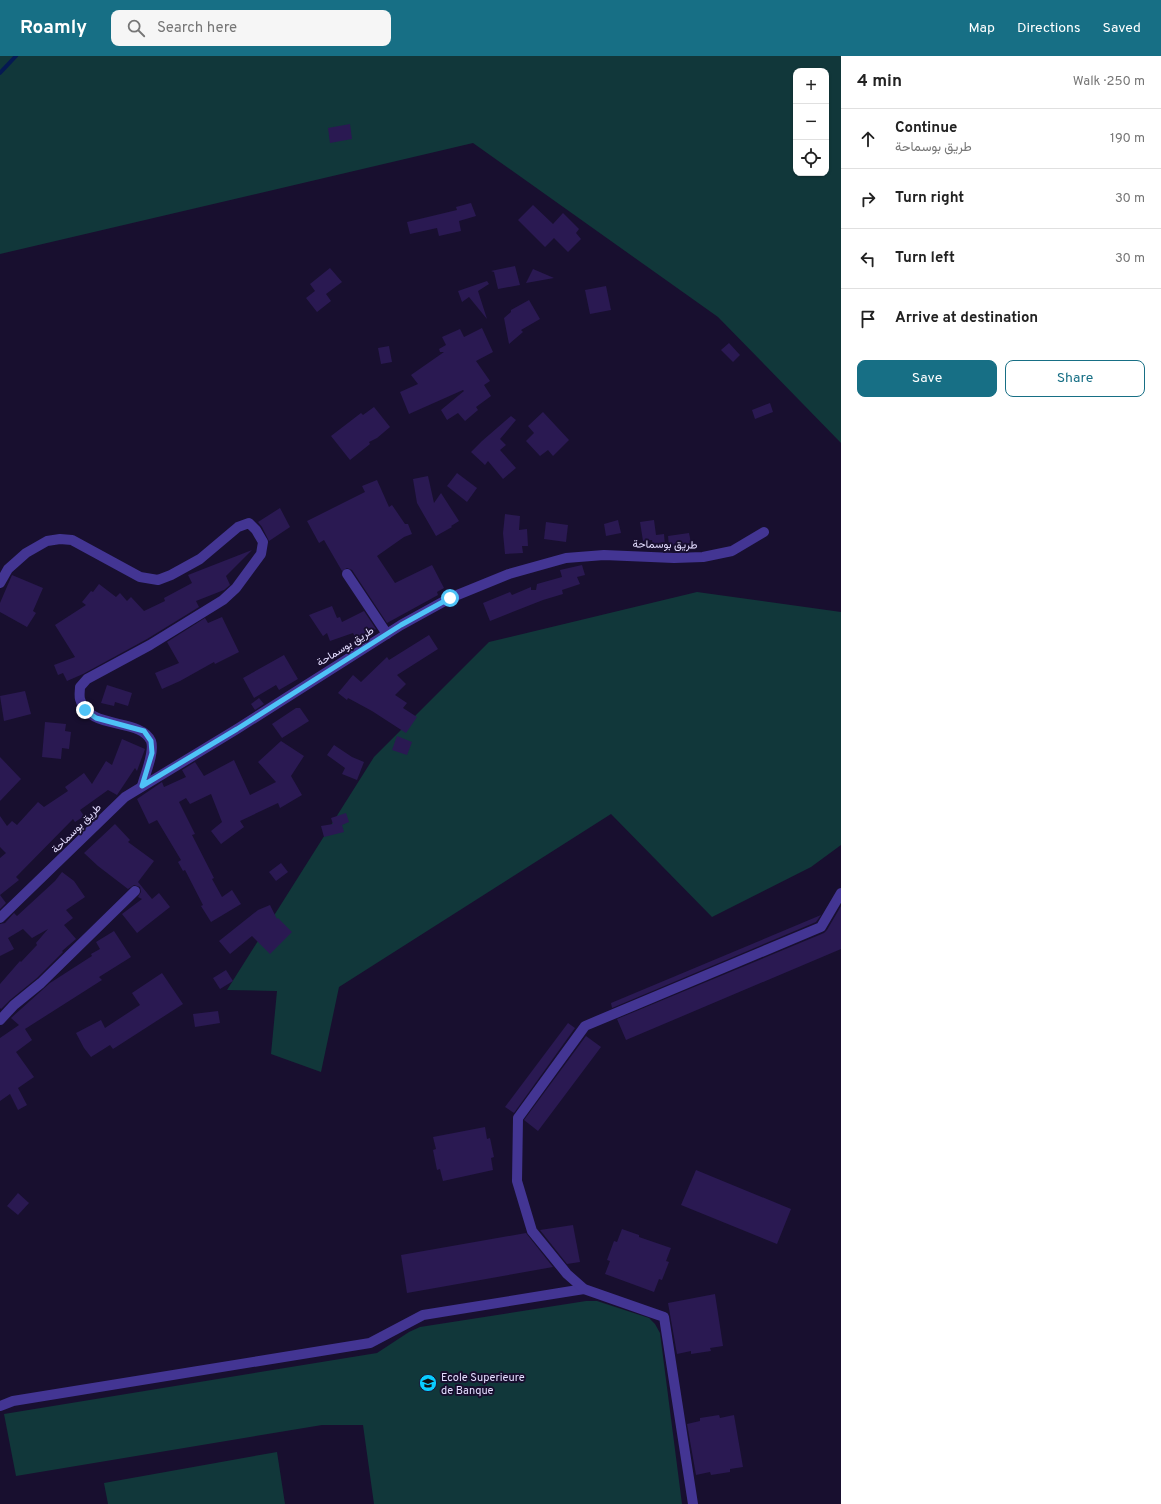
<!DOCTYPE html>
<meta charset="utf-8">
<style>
body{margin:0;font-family:Overpass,Vazirmatn,sans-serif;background:#f6f6f6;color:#222}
.controls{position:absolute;right:12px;top:12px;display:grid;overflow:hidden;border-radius:8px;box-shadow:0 1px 3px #0004}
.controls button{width:36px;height:36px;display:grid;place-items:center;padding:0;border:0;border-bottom:1px solid #e0e0e0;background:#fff;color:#222;font:20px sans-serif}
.stop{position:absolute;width:12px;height:12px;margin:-9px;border:3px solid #4fc3f7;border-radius:50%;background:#fff}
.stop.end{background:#4fc3f7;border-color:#fff;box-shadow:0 1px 4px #0008}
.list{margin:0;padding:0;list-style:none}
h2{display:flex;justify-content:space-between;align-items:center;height:52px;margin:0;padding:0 16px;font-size:17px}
h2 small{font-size:13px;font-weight:400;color:#767676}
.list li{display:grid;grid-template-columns:26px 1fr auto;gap:12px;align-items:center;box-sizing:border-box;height:60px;padding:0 16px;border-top:1px solid #e0e0e0}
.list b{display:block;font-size:15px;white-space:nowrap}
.list p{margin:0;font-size:13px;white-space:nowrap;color:#767676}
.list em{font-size:13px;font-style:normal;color:#767676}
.actions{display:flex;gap:8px;padding:12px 16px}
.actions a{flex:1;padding:9px 0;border:1px solid #176f85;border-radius:8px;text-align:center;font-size:14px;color:#176f85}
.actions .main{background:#176f85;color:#fff}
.icon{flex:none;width:22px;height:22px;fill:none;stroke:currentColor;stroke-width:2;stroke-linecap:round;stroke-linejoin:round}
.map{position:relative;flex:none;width:841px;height:1448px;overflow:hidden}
header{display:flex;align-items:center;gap:24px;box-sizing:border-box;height:56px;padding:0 20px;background:#176f85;color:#fff}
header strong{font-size:19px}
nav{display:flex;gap:22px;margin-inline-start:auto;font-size:14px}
.search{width:280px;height:36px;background:#f6f6f6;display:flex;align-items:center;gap:10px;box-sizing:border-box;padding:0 14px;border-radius:8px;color:#767676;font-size:15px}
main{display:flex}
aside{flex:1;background:#fff}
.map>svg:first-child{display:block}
</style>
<header>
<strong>Roamly</strong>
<div class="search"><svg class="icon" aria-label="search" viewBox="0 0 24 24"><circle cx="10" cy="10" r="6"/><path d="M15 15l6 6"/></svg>Search here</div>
<nav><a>Map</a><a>Directions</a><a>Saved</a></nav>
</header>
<main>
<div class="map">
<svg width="841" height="1448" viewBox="0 0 841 1448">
<rect width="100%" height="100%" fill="#180f2f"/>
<g fill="#11373a" fill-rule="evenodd">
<path d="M0 0H841V387L718 261 473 87 0 198ZM796 15H826V117H796Z"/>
<path d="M697 536 841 556V789L811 811 712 861 611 758 339 931 321 1016 271 998 277 935 227 934 374 701 489 586Z"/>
<path d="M586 1245H597L649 1262 655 1268 660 1277 682 1448H374L363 1369H322L16 1420 4 1358 377 1297 409 1276 420 1271Z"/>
<path d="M277 1396 285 1448H108L104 1427Z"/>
</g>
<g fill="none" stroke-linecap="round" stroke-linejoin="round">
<path stroke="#051952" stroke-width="4" d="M0 17 16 0"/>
</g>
<g fill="#2a1952">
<path d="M350 68 352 83 330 87 328 72Z"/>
<path d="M471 147 476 160 459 165 461 175 439 180 437 172 410 178 407 166 457 154 456 151Z"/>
<path d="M533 149 553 168 563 157 579 173 576 177 581 183 568 196 554 182 545 191 518 164Z"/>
<path d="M515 210 520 229 498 233 494 216 491 215Z"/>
<path d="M330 212 342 226 326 238 331 245 317 256 306 242 315 235 310 228Z"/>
<path d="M533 213 554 222 526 227Z"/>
<path d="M487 225 489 228 478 235 487 263 469 241 462 246 458 235Z"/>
<path d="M606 230 611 254 590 258 585 234Z"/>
<path d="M529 244 540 263 521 274 523 276 509 288 504 262 511 256V254Z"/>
<path d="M482 272 493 296 476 305 490 325 484 329 491 340 476 351 478 354 465 365 458 357 447 364 441 354 464 335 463 334 409 358 400 336 418 328 411 319 444 296H440L439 293 446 289 442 281 460 273 464 281Z"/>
<path d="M729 287 740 299 733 306 721 294Z"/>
<path d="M389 290 392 306 381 308 378 292Z"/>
<path d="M770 347 773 356 755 363 752 354Z"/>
<path d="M374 351 390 371 377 382 369 386 370 388 350 404 331 380 361 357 363 359Z"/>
<path d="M543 356 569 384 553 400 548 394 540 400 526 385 534 377 528 370Z"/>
<path d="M511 360 516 364 500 383 506 389 500 394 516 412 503 423 488 405 485 409 471 396 482 385Z"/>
<path d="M457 417 477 432 467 446 447 430Z"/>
<path d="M428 420 434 447 441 437 459 465 451 470 452 471 436 480 417 447 413 423Z"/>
<path d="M377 424 389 451 392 449 405 468H408L412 478 404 481 377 500 395 527 432 509 444 532 437 536 438 539 387 567 352 514 347 512 342 515 324 484 319 487 307 465 365 436 362 430Z"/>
<path d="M280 452 290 471 269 485 262 471 258 466Z"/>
<path d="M505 458 520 460 519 474 527 473 528 490H522L523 497 505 498 503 477Z"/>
<path d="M618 464 621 477 606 480 604 468Z"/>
<path d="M654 464 656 479 664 478 665 490 653 492 652 484 643 485 640 466Z"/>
<path d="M546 466 568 469 566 486 544 483Z"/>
<path d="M689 477 691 487 669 490 668 480Z"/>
<path d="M252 494 226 520 230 529 224 534 196 545 199 551 147 583 83 618 67 625 63 617 58 619 54 609 75 601 55 569 86 549 82 546 91 535 93 536 99 528 116 541 120 537 127 545 131 541 144 555 165 545 164 542 192 527 188 519Z"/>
<path d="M582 509 585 519 577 521 580 528 562 534 563 538 543 544 490 565 483 547 510 536 512 539 531 531V534H536L537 528 562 521 560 514Z"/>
<path d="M12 519 43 532 33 555 36 557 27 571 0 556V547Z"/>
<path d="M332 550 337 562 340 561 342 566 364 555 376 573 372 575 374 578 359 588 353 577 330 585 327 577 323 580 309 559Z"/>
<path d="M222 561 239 596 215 608 214 606 180 625 162 633 155 617 179 607 167 586 205 562 208 567Z"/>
<path d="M429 579 438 593 397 619 406 628 395 639 407 647 403 652 417 661 406 677 372 655 348 642 347 644 338 637 353 619 361 626 387 601 389 604Z"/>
<path d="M284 599 298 623 279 634 276 629 254 642 243 622Z"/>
<path d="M107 629 132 637 128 650 115 646 114 650 101 647Z"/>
<path d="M25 635 31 658 4 665 0 640Z"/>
<path d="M259 642 264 648 255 654 251 648Z"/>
<path d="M296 652H300L309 665 282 682 272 668Z"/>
<path d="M45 666 66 668 65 675 71 676 69 693 62 692 61 703 42 701Z"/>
<path d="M397 680 412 686 407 699 392 694Z"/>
<path d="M122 683 145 693 137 715 135 712 117 739 108 734 80 754 84 760 75 766 73 763 16 821 19 824 0 839 6 847 0 853V802L6 797 0 791V760L7 770 12 765 17 769 38 746 44 751 68 735 65 731 84 717 92 728 106 705 112 709Z"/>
<path d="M281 685 304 700 291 720 302 739 280 752 278 747 240 765 244 771 221 788 211 775 222 766 211 738 190 748 186 742 179 746 195 778 192 779 214 822 212 823 222 841 232 834 241 848 211 866 201 850 203 849 185 814 183 815 178 806 181 804 157 764 149 768 137 743 162 726 164 731 186 721 182 714 195 706 204 720 234 704 250 739 276 726 258 706Z"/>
<path d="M334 689 352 701 364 706 357 724 342 718 345 712 327 699Z"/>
<path d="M0 701 21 723 0 745Z"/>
<path d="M346 757 349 766 342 769 344 776 324 781 321 770 333 768 331 762Z"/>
<path d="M115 768 130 784 128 786 154 805 138 826 152 843 159 837 170 851 137 877 122 858 142 843 138 841 141 836 140 831 134 829 128 833 98 810 84 797Z"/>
<path d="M281 807 288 816 276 825 269 816Z"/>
<path d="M62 816 74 825 85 841 66 854 73 862 64 869 76 883 62 895 63 896 37 922 10 944 1 953 0 952V928L20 905 21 906 37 889 36 887 48 873 32 882 23 873 8 882 14 893 0 900V868L5 867 14 857 17 860 55 825Z"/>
<path d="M270 849 277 863 278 862 292 876 270 898 252 880 230 898 219 885 258 854Z"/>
<path d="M841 850V893L626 984 617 963 824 877 827 874Z"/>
<path d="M821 859 816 866 612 952 611 947Z"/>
<path d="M114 875 131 901 99 921 102 924 25 973 32 984 16 996 34 1021 18 1032 27 1049 18 1054 10 1038 0 1045V982L19 969 11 962 50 927 92 900 91 898 100 893 96 886Z"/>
<path d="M226 914 233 925 220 933 213 922Z"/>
<path d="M162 917 183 948 113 993 110 989 91 1001 84 992 76 977 101 964 105 972 140 949 132 937Z"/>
<path d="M218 955 220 967 195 971 193 958Z"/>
<path d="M568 967 575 972 514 1057 505 1051Z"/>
<path d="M586 980 601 991 538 1075 524 1064Z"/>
<path d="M485 1071 487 1083 490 1082 494 1101 491 1102 493 1114 443 1125 440 1113 437 1114 433 1094 436 1093 433 1081Z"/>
<path d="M696 1114 791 1153 777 1188 681 1149Z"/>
<path d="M18 1137 29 1147 18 1159 7 1150Z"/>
<path d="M573 1169 580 1206 567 1208 540 1174Z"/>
<path d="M622 1173 639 1179V1181L671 1192 666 1205 669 1206 662 1224 659 1223 654 1236 605 1218 610 1205 607 1204 614 1185 617 1186Z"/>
<path d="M526 1177 553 1211 407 1237 401 1199Z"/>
<path d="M715 1238 723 1290 710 1292 711 1295 691 1298V1295L677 1298 668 1247Z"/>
<path d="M719 1359 720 1362 734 1359 743 1411 730 1413V1416L711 1419 710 1416 696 1419 687 1368 700 1365V1362Z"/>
</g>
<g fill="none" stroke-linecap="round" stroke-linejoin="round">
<g stroke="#433593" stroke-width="10">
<path d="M347 518 387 578"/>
<path d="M0 527 8 513 26 497 47 485 60 483 72 484 140 521 158 524 171 519 200 503 238 471 249 467 256 474 263 486 261 498 236 532 223 544 150 589 87 623 80 631C80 635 79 639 80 643 88 675 140 661 151 685 155 696 145 718 142 730"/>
<path d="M0 862 125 741 237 673 401 569 450 542 509 518 566 502 604 499 674 502 703 501 732 495 764 476"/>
<path d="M0 964 14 949 41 927 135 835"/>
<path d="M0 1350 13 1345 370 1287 423 1259 584 1233"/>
<path d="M693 1448 664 1261 584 1233 567 1218 532 1175 517 1125 518 1062 585 970 821 871 841 837"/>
</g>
</g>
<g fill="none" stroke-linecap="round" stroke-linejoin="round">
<path stroke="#4fc3f7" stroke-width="5" d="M85 654 96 662 144 675 151 685 152 697 142 730 237 673 401 569 450 542"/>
</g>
<defs>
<symbol id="university-disc" viewBox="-11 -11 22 22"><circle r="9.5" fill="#09cdff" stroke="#180f2f"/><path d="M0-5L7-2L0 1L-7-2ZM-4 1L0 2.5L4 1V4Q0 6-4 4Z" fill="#111"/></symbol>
</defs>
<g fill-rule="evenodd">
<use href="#university-disc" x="418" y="1317" width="20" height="20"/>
</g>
<g text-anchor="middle" stroke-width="4" stroke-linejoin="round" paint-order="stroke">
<g font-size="11" fill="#e4ddff" stroke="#180f2f">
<text transform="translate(665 488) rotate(1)" y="4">طريق بوسماحة</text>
<text transform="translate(345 590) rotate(-32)" y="4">طريق بوسماحة</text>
<text transform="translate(76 772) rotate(-45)" y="4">طريق بوسماحة</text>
</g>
<g font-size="11" fill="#e4ddff" stroke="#180f2f" text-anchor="start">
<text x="441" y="1325">Ecole Superieure<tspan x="441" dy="13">de Banque</tspan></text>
</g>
</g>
</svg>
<div class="controls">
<button>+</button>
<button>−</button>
<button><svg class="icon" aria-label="locate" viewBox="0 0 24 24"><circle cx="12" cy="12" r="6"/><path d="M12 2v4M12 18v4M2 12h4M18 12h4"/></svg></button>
</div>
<div class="stop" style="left:450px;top:542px"></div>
<div class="stop end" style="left:85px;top:654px"></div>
</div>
<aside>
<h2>4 min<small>Walk · 250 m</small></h2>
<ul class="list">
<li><svg class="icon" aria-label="ahead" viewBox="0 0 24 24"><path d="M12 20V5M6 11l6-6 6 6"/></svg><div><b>Continue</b><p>طريق بوسماحة</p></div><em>190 m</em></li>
<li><svg class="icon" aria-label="right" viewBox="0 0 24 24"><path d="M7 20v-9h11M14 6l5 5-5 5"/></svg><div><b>Turn right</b></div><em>30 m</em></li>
<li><svg class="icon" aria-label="left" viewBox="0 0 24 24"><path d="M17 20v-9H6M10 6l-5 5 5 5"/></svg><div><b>Turn left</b></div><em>30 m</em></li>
<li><svg class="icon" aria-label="arrive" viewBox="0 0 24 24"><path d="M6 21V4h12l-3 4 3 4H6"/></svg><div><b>Arrive at destination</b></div></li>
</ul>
<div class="actions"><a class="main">Save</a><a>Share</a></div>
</aside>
</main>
